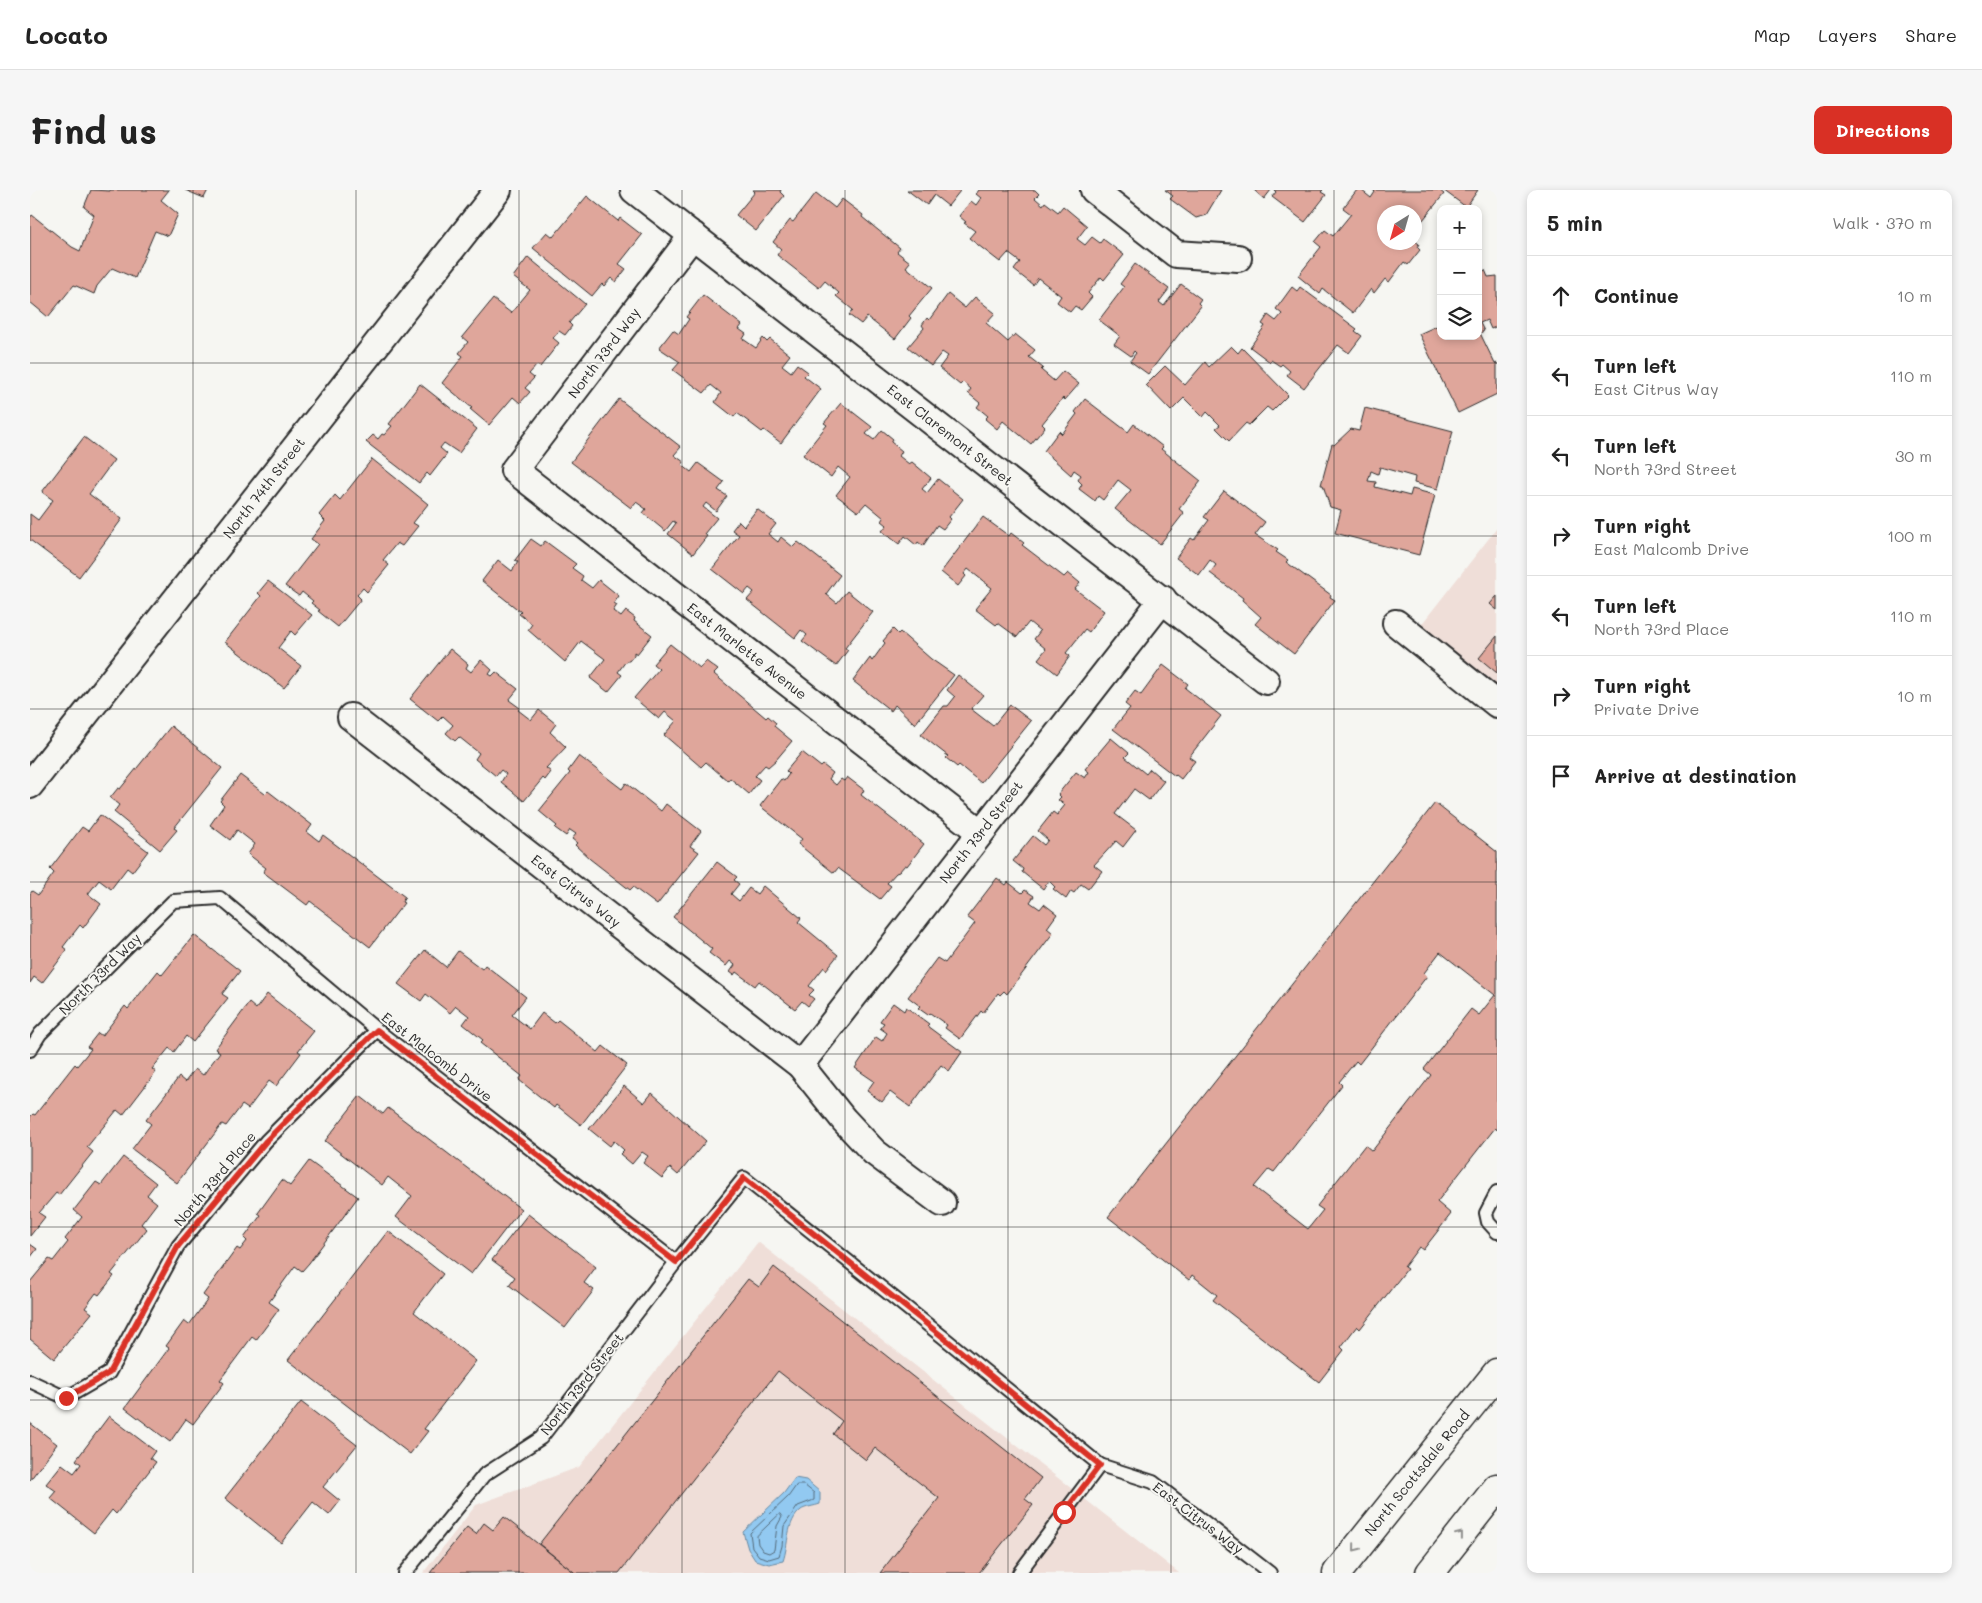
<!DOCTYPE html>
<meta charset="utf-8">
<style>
body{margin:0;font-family:Mali,sans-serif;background:#f6f6f6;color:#222}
.controls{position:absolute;right:15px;top:15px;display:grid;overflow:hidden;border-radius:10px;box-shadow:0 2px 8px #0003}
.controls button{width:45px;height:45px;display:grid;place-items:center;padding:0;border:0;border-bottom:1px solid #e0e0e0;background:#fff;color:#222;font:25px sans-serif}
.compass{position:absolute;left:1347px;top:15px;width:45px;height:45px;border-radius:50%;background:#fff;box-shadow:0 2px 8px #0003;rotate:217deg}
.stop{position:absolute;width:15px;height:15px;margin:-11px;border:4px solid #d93025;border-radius:50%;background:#fff}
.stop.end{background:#d93025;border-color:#fff;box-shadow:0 1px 5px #0008}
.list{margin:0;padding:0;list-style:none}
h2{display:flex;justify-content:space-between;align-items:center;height:65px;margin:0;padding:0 20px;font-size:21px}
h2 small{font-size:16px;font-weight:400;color:#767676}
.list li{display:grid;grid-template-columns:32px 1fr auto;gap:15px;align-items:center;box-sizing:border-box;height:80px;padding:0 20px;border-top:1px solid #e0e0e0}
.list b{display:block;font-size:19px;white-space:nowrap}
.list p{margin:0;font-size:16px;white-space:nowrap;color:#767676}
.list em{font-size:16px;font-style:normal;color:#767676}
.icon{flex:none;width:28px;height:28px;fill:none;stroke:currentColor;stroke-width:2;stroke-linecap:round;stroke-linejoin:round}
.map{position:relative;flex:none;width:1467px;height:1383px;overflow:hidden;border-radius:10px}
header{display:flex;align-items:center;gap:30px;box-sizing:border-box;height:70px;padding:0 25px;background:#fff;border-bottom:1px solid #e0e0e0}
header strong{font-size:24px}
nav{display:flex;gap:28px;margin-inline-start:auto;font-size:18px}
.intro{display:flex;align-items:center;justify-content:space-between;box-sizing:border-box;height:120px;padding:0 30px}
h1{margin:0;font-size:35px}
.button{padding:12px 22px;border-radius:10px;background:#d93025;color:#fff;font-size:18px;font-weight:700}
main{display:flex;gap:30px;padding:0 30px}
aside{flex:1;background:#fff;border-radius:10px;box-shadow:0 2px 8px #0003}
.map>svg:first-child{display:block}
</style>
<header>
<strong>Locato</strong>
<nav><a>Map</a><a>Layers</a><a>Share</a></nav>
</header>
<div class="intro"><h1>Find us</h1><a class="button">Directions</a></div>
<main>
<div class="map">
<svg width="1467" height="1383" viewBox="0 0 1467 1383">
<rect width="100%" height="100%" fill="#f6f6f2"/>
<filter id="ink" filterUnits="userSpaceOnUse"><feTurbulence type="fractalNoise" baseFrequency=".02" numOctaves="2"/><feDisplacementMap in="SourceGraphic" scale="10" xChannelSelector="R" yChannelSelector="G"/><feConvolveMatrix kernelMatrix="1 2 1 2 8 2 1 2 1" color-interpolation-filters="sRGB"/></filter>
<g filter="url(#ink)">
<g fill="#efded8">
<path d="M1467 338V499L1387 440Z"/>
<path d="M728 1052 1149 1383H393L446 1315 549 1277Z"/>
</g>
<path fill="#92c9f1" stroke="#698aa2" d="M765 1288 776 1290 790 1302V1314C785 1316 775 1317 771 1320 756 1332 759 1354 753 1371L739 1374 725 1370 718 1359 713 1342 754 1303Z"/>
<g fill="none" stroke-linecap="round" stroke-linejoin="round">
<g stroke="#546a7a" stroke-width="1">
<path d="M767 1295H774L784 1303V1310L768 1316 754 1336 752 1356 749 1366 739 1369 729 1366 722 1357 720 1343 758 1307Z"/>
<path d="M750 1324 752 1327 747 1336 744 1360 739 1363 733 1361 728 1354 727 1346Z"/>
</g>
</g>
<g fill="#dfa69b" stroke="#2b2b2b" fill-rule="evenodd">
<path d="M61 0 80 1V0H139L131 10 148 24 138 46 125 41 105 88 82 78 67 96 64 104 44 95 18 127 0 112V28L2 25 42 57 50 61 64 25 54 17Z"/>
<path d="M155 0H178L174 8Z"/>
<path d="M723 0H751L750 2 754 6 726 41 706 25 725 2Z"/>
<path d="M877 0H929L930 1 918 16 904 5 897 15Z"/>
<path d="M949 0H1005L1009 4 1005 8 1013 15 1015 12 1028 22 1033 16 1057 36 1047 49 1055 55 1062 47 1070 53 1073 49 1094 65 1074 90 1071 87 1058 103 1062 107 1051 120 1045 116 1040 122 1027 112 1031 106 1008 88 1003 95 984 80 990 72 978 63 970 72 939 48 945 41 934 33 936 32 929 26 941 11 946 15 951 8 946 4Z"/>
<path d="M1135 0H1191L1176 25 1166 28 1140 9 1143 6Z"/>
<path d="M1224 0H1241L1234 9Z"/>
<path d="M1244 0H1293L1291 2 1296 5 1275 32 1242 7 1246 2Z"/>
<path d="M1327 0H1331L1341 8 1345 2 1343 0H1409L1414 4 1384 41V22H1354V52H1384V50L1389 54 1387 57 1390 60 1378 75 1374 72 1359 92 1355 89 1344 103 1341 99 1323 123 1293 99 1290 104 1268 86 1291 57 1285 52 1295 40 1303 46 1321 24 1313 18Z"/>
<path d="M1413 0H1448L1436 17Z"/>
<path d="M786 3 805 18 812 9 833 25 832 27 870 58 867 62 880 72 876 77 902 98 879 126 881 128 865 149 837 127 831 134 819 125 823 120 806 106 809 103 795 91 789 98 747 65 751 59 743 52 760 30 763 32Z"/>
<path d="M557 6 588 31 590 28 612 45 589 74 596 79 586 92 581 88 574 96 572 94 562 106 503 58 517 42 523 47Z"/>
<path d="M498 67 555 114 539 133 542 136 535 145 529 141 523 148 529 153 510 177 507 175 499 184 504 188 495 198 500 202 490 213 483 207 459 235 440 219 442 218 412 193 433 166 429 163 438 152 432 147 463 109 481 123 500 100 483 87Z"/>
<path d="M1105 74 1139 99 1129 112 1134 116 1151 94 1171 109 1168 113 1171 116 1118 184 1100 171 1106 163 1104 161 1101 166 1084 154 1090 146 1069 130 1094 97 1090 94Z"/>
<path d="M1455 80 1458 87 1467 86V136L1461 139 1457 130 1450 133 1454 141 1450 143 1465 174 1467 173V204L1428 223 1389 144 1411 134V146H1448V84Z"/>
<path d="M1262 97 1267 101 1270 97 1327 139 1325 141 1332 146 1319 163 1308 155 1274 198 1257 185 1260 181 1252 174 1250 176 1241 170 1240 172 1220 157 1235 136 1232 134 1238 125 1246 131 1252 124 1246 119Z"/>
<path d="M918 104 935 118 945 107 965 123 956 133 978 152 985 144 1005 160 999 167 1013 178 1011 180 1024 191 1033 181 1049 194 1035 210 1033 208 1012 234 1015 237 1001 254 973 231 967 239 955 229 958 226 947 217 950 213 938 203 941 199 933 192 930 195 909 178 918 166 912 162 901 176 878 157 894 138 892 135 897 128 899 130Z"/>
<path d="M673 105 712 135 709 139 716 144 713 149 726 158 733 148 737 152 740 149 760 165 752 175 761 182 767 174 778 182 774 186 791 199 751 253 734 240 732 242 707 223 704 227 685 212 691 203 681 195 674 203 643 180 650 172 629 158 643 140 649 144 659 129 656 127Z"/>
<path d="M1201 156 1208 163 1212 158 1258 205 1242 221 1237 217 1219 235 1216 233 1199 251 1186 238 1190 235 1177 222 1173 227 1154 208 1141 221 1116 195 1135 176 1155 195 1175 172 1179 177Z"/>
<path d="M390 194 447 239 429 263 414 253 410 258 417 264 400 286 397 283 389 293 336 252 343 245 348 249 352 244 354 245 362 236 359 234Z"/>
<path d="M589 209 651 257 644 265 654 272 652 275 661 282 668 273 694 292 688 300 697 306 686 321 676 313 673 317 687 328 674 344 677 346 663 364 638 344 646 333 643 331 635 341 613 323 616 319 606 312 601 318 541 272Z"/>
<path d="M1055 209 1098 242 1104 234 1133 257 1131 259 1171 291 1149 319 1154 323 1130 354 1085 319 1101 300 1088 290 1073 310 1068 306 1065 311 1049 299 1052 294 1048 290 1051 285 1044 280 1041 285 1014 261 1029 241 1032 244 1047 224 1045 222Z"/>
<path d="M811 213 842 237 836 244 844 250 852 240 863 249 861 252 872 261 869 266 879 274 882 272 901 288 892 299 897 303 908 289 933 309 919 327 921 329 913 339 907 335 893 356 888 352 886 355 875 346 869 354 852 341 857 335 852 331 854 328 836 313 828 322 806 305 820 287 808 277 801 287 773 265 797 235 794 233Z"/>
<path d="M1335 218 1423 241 1408 299 1384 293 1385 287 1350 277 1348 284 1341 281 1338 291 1346 292 1345 297 1380 306 1382 299 1405 305 1389 365 1305 343 1311 320 1300 317 1293 295H1291L1302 254 1304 255 1321 239 1329 241Z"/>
<path d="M54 247 84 270 59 304 92 329 49 387 0 350V324L8 330 23 310 12 302Z"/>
<path d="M342 269 398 314 383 333 388 336 372 356 367 353 353 370 359 375 337 402 333 398 327 405 331 409 308 437 288 421 290 420 281 413 283 411 272 402 269 406 255 396 288 354 281 349 295 331 289 325 305 305 310 310Z"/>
<path d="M1194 301 1235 332 1225 345 1248 360 1246 362 1258 370 1256 372 1301 405 1300 407 1305 410 1264 464 1225 434 1231 427 1212 410 1213 408 1180 383 1186 375 1180 370 1169 385 1146 368 1161 348 1164 350 1179 330 1174 327Z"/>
<path d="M727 319 746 334 738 344 748 352 751 347 763 357 768 352 810 385 796 404 807 413 817 401 843 422 815 458 818 460 806 476 772 451 777 445 771 440 765 448 717 410 724 402 719 398 714 404 682 379 709 345 702 340 709 331 714 336Z"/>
<path d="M953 327 979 346 981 343 994 353 992 355 1034 387 1038 383 1050 393 1045 399 1074 421 1059 442 1055 439 1036 463 1040 466 1027 484 1008 469 1016 459 1004 449 1010 441 999 432 987 447 968 433 966 435 945 419 962 398 938 379 934 384 936 386 928 396 911 382Z"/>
<path d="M501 349 511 356 515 351 546 374 542 378 553 386 551 390 562 398 569 390 589 406 584 413 587 415 583 421 591 427 596 421 605 428 604 431 622 445 607 464 604 462V465L599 471H596L588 482 592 485 578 502 560 488 575 469 551 451 535 472 498 440 502 434 489 424 491 422 452 391 468 370 482 381 488 372 485 370Z"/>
<path d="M238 391 282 425 265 445 261 441 248 458 271 476 254 498 195 452 231 406 228 403Z"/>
<path d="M1467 406V420L1460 414Z"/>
<path d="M863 439 868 444 870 442 901 469 924 485 885 534 865 515 861 521 823 491 840 468 842 471 855 453 853 451Z"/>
<path d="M1467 446V483L1449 468Z"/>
<path d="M640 454 670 478 676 471 688 480 684 484 736 528 738 526 746 533 744 536 762 551 746 570 738 577 735 575 725 586 730 590 719 604 700 588 698 591 676 572 671 577 634 545 646 531 635 522 629 529 604 508 629 479 623 474Z"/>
<path d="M420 459 438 474 436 478 441 482 451 470 462 480 459 484 462 486 466 482 488 499 479 510 490 518 488 520 501 530 509 520 526 534 520 542 536 557 516 578 521 582 515 590 513 588 494 611 471 592 476 584 471 580 466 586 445 569 449 563 429 547 425 551 416 543 423 535 413 526 408 531 380 509Z"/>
<path d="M1133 475 1158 494 1155 498 1191 526 1159 567 1165 571 1151 589 1146 585 1145 586 1083 539 1100 518 1095 514 1105 501 1111 505Z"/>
<path d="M928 485 953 505 941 519 963 536 980 515 1001 531 951 593 929 575 927 577 916 568 918 566 891 545 914 516H918L925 507 917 500Z"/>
<path d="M141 536 192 578 144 638 147 640 130 660 84 622 89 615 80 608 88 598 90 599Z"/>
<path d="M1081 548 1099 563 1095 567 1116 584 1120 579 1134 591 1119 610 1104 599 1085 624 1106 640 1093 657 1086 651 1064 675 1072 681 1058 699 1051 694 1044 703 1041 701 1036 709 1023 699 1025 697 1019 691 1013 699 992 682 993 679 983 671 1003 646 1014 655 1018 650 1008 641 1023 622 1027 625 1035 615 1028 610 1031 607 1028 604 1046 582 1055 588 1059 582 1055 579Z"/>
<path d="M772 562 791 577 793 575 803 583 799 589 806 595 811 589 814 591 817 587 834 600 831 605 894 654 877 676 875 675 869 682 866 683 857 693 861 696 850 709 808 678 804 683 768 654 772 649 730 616 751 589 754 591 759 584 756 581Z"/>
<path d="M549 566 592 599 596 593 631 621 636 614 671 641 660 656 669 662 627 715 603 697 600 700 560 669 545 655 547 653 542 649 546 644 540 640 536 646 525 638 527 636 509 621 540 583 538 581Z"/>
<path d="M210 585 235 604 238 601 282 635 277 642 289 651 293 645 375 707 372 712 374 713 340 757 280 711 277 715 233 682 236 678 218 664 225 654 207 640 200 650 180 635 194 615 190 611Z"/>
<path d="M1405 613 1467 662V940L1465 938 1407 1012 1421 1024 1393 1060 1389 1057 1374 1077 1377 1079 1330 1139 1327 1136 1311 1157 1314 1160 1289 1192 1183 1110 1187 1105 1162 1085 1159 1090 1078 1027ZM1410 762 1465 805 1449 825 1441 819 1394 879 1401 885 1342 961 1335 955 1287 1016 1293 1020 1278 1039 1224 997 1239 979 1244 982 1312 895 1309 892 1326 871 1329 874 1397 786 1394 783Z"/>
<path d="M70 625 118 661 102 682 97 678 81 699 69 690 58 704 71 714 53 738 50 735 33 757 37 760 12 793 4 787 0 793V704L2 701 8 705 24 683 20 679 52 637 58 641Z"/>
<path d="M687 672 707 687 704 690 709 694 701 704 709 711 719 698 727 704 733 696 771 728 768 732 808 765 796 780 794 777 779 796 784 800 779 805 784 809 778 816 772 811 765 819 729 791 725 796 706 782 704 785 700 782 705 775 700 771 696 776 679 763 682 759 643 727Z"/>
<path d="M967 688 976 695 978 692 992 703 995 700 1004 706 1000 712 1010 719 1014 714 1027 724 1017 738 1023 743 977 804 974 801 970 805 968 803 953 823 951 821 930 849 915 838 917 835 900 823 898 825 888 818 890 816 878 807 907 768 915 773 945 733 937 727Z"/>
<path d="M164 745 210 781 192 804 198 808 163 852 156 846 144 862 139 858 122 879 126 882 93 925 87 920 57 957 63 962 29 1005 26 1003 9 1023 15 1027 0 1046V927L3 924 5 925 45 874 47 876 61 859 57 857 68 843 72 846 95 816 98 819 128 781 132 785Z"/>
<path d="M395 760 416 777 428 761 452 779 455 775 496 807 482 825 500 839 512 823 525 833 528 830 568 862 573 856 597 875 551 935 526 915 524 918 489 890 492 886 450 853 453 850 433 834 439 826 426 816 420 823 396 804 391 811 368 794Z"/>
<path d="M237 804 284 841 268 861 271 863 246 896 239 891 218 919 212 915 196 936 192 934 147 993 102 959 121 934 116 930 149 887 155 892 165 879 173 885 190 862 185 859 219 813 226 819Z"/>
<path d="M863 813 874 821 876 817 899 834 897 836 932 862 919 881 911 875 880 917 860 902 852 912 837 901 844 891 825 878 846 847 852 851 857 843 850 838 854 833 850 831Z"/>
<path d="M594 896 614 913 622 903 676 951 648 985 640 978 632 988 613 973 618 966 612 962 602 974 590 964 594 960 584 951 580 956 559 939Z"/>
<path d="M330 906 353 924 358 918 491 1019 441 1084 366 1027 382 1006 358 987 352 995 295 951Z"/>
<path d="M93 967 126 993 117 1005 127 1013 111 1034 117 1039 81 1084 84 1086 69 1105 66 1103 55 1118 62 1123 24 1169 0 1149V1092L19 1069 23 1071 38 1052 35 1049 52 1027 44 1020 66 992 71 995Z"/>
<path d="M279 971 328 1007 279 1073 272 1081 265 1076 239 1112 249 1119 226 1150 222 1147 190 1190 194 1193 163 1234 156 1229 140 1252 95 1218 139 1158 136 1156 154 1131 159 1135 178 1109 173 1105 207 1058 210 1060 217 1051 214 1048 231 1025 228 1023 252 990 260 996Z"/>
<path d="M498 1024 566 1077 554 1093 564 1100 535 1138 479 1095 485 1087 462 1070Z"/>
<path d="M358 1041 413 1084 384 1122 446 1171 394 1239 398 1241 380 1264 258 1170Z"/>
<path d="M0 1054 7 1059 0 1068Z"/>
<path d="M744 1077 1011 1288 995 1309 1003 1315 949 1383H850L909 1308 845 1258 836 1270 803 1244 812 1231 748 1181 589 1383H545L509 1354 718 1089 729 1097Z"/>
<path d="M271 1212 327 1255 293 1297 310 1311 299 1325 283 1312 251 1353 195 1308Z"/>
<path d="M79 1226 125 1261 120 1268 126 1272 86 1324 82 1320 64 1343 20 1308 26 1301 16 1294 32 1274 44 1283 51 1274 46 1270Z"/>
<path d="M0 1233 27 1254 0 1290Z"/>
<path d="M474 1327 545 1383H400L437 1337 446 1344 454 1333 463 1340Z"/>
</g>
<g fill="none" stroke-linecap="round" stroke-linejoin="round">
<defs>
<g id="lane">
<path d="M0 860 10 844 143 711 190 708 347 840 646 1072"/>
<path d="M1467 1002 1456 1023 1458 1032 1467 1042"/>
<path d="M0 1191 36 1208 79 1183 148 1056 236 951 347 840"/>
<path d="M375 1383 454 1285 511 1248 646 1072 714 988 913 1147 1070 1275 1123 1292 1240 1383"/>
<path d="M989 1383 1070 1275"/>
</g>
<g id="street">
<path d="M604 0 1236 491"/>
<path d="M1064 0 1146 64 1208 68"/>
<path d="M663 45 484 280 950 642"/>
<path d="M1366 433 1467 514"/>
<path d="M321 527 770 875 814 930 844 962 912 1013"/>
<path d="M0 595 468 0"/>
<path d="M770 875 1133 409"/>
</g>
<g id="primary">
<path d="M1307 1383 1467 1183"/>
<path d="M1400 1383 1467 1298"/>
</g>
</defs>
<use href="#lane" stroke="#2b2b2b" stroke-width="16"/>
<use href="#street" stroke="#2b2b2b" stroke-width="30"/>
<use href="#primary" stroke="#2b2b2b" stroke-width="31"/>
<use href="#lane" stroke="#f6f6f2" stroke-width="12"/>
<use href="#street" stroke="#f6f6f2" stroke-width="26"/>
<use href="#primary" stroke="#f6f6f2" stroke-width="28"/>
</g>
<defs><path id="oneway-chevron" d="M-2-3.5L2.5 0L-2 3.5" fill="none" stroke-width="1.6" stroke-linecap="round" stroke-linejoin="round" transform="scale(1.25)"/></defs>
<g stroke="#90908e">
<use href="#oneway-chevron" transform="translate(1430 1345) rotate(-52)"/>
<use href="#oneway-chevron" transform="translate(1326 1358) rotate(129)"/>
</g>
</g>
<g fill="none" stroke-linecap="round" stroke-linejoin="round" filter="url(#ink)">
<path stroke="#d93025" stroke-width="6" d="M36 1208 79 1183 148 1056 236 951 347 840 646 1072 714 988 913 1147 1070 1275 1034 1322"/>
</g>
<path fill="none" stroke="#2b2b2b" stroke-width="1" stroke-opacity="0.55" d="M163 0V1383M326 0V1383M489 0V1383M652 0V1383M815 0V1383M978 0V1383M1141 0V1383M1304 0V1383M0 173H1467M0 346H1467M0 519H1467M0 692H1467M0 864H1467M0 1037H1467M0 1210H1467"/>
<g text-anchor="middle" stroke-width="4" stroke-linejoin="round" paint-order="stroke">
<g font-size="14" fill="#2b2b2b" stroke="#f6f6f2">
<text transform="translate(574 163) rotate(-53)" y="5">North 73rd Way</text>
<text transform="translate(920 245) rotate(38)" y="5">East Claremont Street</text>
<text transform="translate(234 298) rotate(-52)" y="5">North 74th Street</text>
<text transform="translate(717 461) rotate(38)" y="5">East Marlette Avenue</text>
<text transform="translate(951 642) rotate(-52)" y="5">North 73rd Street</text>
<text transform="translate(546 701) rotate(38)" y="5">East Citrus Way</text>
<text transform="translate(70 784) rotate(-45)" y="5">North 73rd Way</text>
<text transform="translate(407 867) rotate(38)" y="5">East Malcomb Drive</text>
<text transform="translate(185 989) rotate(-50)" y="5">North 73rd Place</text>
<text transform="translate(552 1194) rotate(-52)" y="5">North 73rd Street</text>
<text transform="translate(1387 1283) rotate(-51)" y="5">North Scottsdale Road</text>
<text transform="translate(1168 1328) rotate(37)" y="5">East Citrus Way</text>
</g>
</g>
</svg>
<div class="controls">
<button>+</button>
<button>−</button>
<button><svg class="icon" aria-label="layers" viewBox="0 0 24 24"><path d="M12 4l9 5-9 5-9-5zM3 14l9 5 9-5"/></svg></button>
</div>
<svg class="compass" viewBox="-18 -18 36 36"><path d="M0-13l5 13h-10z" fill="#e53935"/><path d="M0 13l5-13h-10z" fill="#767676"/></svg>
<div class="stop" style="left:1034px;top:1322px"></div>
<div class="stop end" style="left:36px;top:1208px"></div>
</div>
<aside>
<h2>5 min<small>Walk · 370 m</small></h2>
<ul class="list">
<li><svg class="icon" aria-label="ahead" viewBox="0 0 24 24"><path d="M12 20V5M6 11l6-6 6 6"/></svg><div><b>Continue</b></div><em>10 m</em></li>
<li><svg class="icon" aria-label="left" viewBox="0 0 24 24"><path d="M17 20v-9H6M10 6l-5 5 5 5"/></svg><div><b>Turn left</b><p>East Citrus Way</p></div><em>110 m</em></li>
<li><svg class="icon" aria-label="left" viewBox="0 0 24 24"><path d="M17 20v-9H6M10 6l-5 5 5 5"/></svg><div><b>Turn left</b><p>North 73rd Street</p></div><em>30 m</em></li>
<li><svg class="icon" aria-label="right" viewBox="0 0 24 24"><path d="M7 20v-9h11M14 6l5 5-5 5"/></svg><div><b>Turn right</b><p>East Malcomb Drive</p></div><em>100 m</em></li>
<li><svg class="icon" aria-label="left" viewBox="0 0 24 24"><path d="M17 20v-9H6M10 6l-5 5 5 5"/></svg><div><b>Turn left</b><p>North 73rd Place</p></div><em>110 m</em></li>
<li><svg class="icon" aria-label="right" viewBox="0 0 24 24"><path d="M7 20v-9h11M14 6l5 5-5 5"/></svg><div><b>Turn right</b><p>Private Drive</p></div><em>10 m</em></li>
<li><svg class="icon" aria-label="arrive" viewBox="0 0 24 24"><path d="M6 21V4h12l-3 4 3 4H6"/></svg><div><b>Arrive at destination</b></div></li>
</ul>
</aside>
</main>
